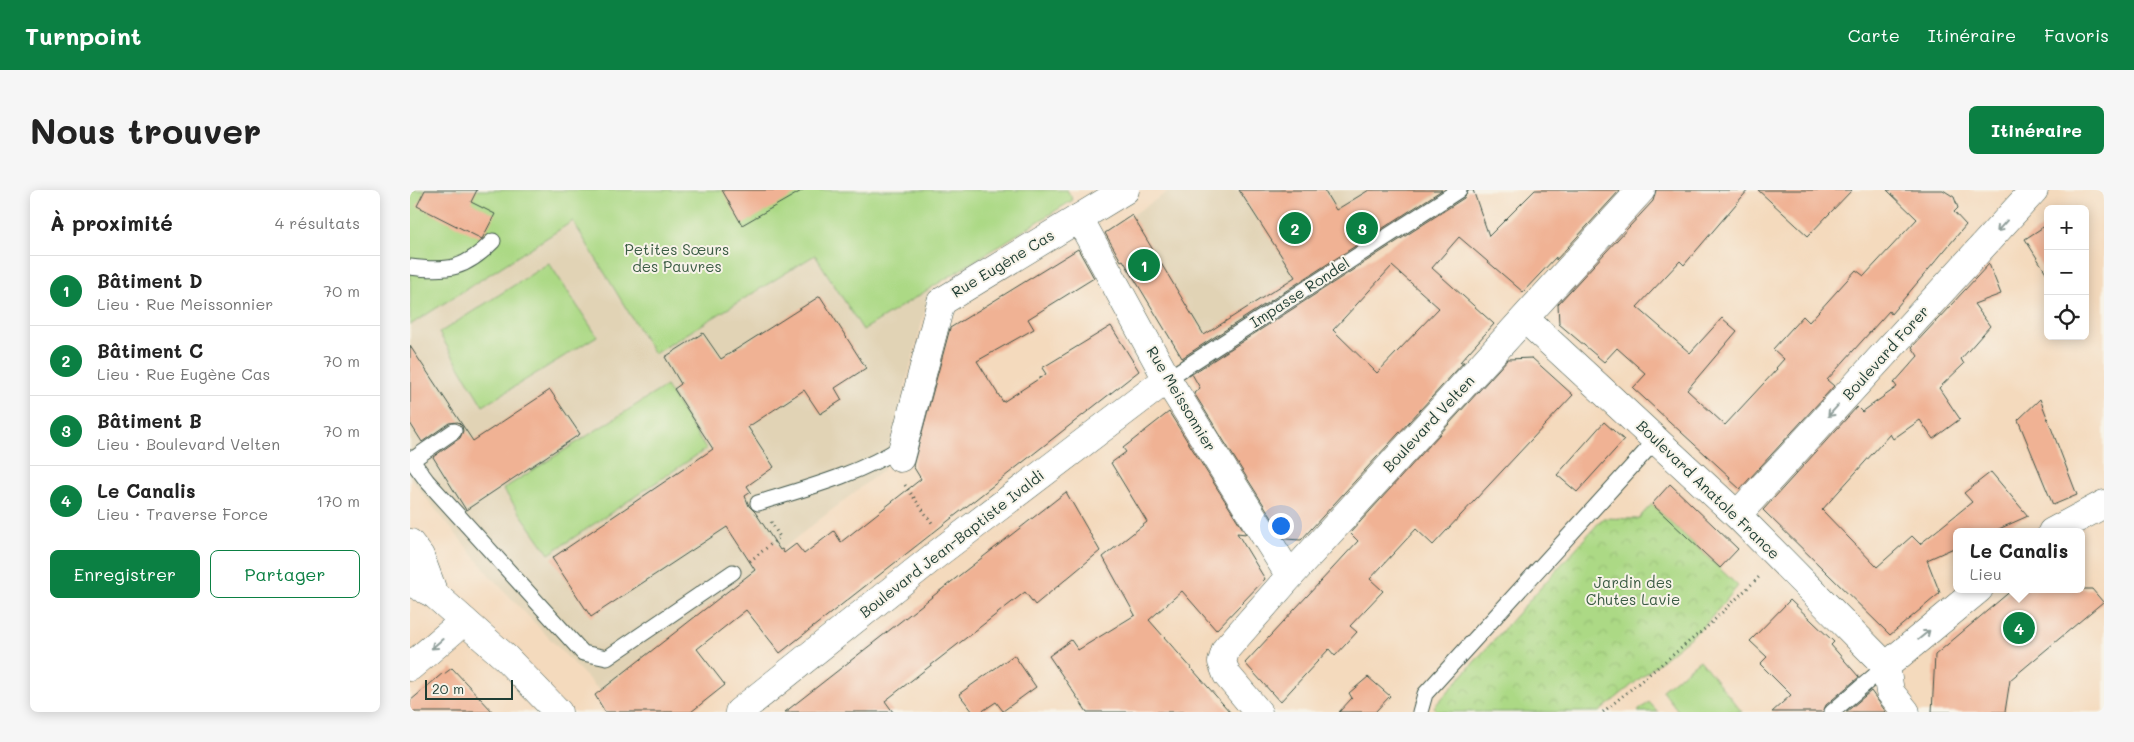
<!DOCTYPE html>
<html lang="fr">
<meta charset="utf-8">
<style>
body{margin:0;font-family:Mali,sans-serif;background:#f6f6f6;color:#222}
.controls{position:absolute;right:15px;top:15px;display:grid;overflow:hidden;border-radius:8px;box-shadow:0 2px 12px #0003}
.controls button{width:45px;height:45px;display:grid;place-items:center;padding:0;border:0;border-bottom:1px solid #e0e0e0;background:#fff;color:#222;font:25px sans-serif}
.scale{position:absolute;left:15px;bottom:12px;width:88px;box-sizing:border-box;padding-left:5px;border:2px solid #1f3d34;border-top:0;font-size:14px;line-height:18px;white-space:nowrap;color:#1f3d34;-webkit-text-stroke:4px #f7f3e8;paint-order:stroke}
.you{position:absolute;left:870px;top:335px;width:18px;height:18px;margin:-12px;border:4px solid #fff;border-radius:50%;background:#1a73e8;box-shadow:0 0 0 8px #1a73e833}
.badge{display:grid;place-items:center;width:32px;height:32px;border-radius:50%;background:#0b8043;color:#fff;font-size:16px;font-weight:700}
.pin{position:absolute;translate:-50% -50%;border:2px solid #fff;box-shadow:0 1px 5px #0006}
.popup{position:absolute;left:1543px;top:338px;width:132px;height:65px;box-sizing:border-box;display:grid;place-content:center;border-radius:8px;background:#fff;filter:drop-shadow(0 1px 4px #0005);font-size:16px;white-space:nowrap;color:#767676}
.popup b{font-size:19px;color:#222}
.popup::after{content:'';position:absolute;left:50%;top:100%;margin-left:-10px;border:10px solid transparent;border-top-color:#fff}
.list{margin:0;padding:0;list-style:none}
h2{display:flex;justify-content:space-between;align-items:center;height:65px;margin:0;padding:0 20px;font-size:21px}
h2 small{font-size:16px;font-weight:400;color:#767676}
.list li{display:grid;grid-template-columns:32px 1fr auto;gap:15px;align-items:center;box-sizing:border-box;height:70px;padding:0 20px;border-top:1px solid #e0e0e0}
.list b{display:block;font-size:19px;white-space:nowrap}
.list p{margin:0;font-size:16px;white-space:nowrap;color:#767676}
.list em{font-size:16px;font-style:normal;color:#767676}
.actions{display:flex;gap:10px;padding:15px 20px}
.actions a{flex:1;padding:11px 0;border:1px solid #0b8043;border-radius:8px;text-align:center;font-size:18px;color:#0b8043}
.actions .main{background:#0b8043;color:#fff}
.icon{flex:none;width:28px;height:28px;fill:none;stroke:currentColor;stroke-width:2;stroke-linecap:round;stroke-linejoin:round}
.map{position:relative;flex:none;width:1694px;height:522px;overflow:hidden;border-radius:8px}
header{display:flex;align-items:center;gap:30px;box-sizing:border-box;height:70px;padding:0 25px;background:#0b8043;color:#fff}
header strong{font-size:24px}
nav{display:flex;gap:28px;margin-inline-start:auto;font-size:18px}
.intro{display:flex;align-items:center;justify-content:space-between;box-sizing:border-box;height:120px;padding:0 30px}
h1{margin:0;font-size:35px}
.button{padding:12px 22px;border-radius:8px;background:#0b8043;color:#fff;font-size:18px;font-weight:700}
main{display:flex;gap:30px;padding:0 30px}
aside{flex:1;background:#fff;border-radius:8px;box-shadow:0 2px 12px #0003}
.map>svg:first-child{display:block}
</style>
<header>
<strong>Turnpoint</strong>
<nav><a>Carte</a><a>Itinéraire</a><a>Favoris</a></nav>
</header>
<div class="intro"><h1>Nous trouver</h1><a class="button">Itinéraire</a></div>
<main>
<aside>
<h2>À proximité<small>4 résultats</small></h2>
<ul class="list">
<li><span class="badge">1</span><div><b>Bâtiment D</b><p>Lieu · Rue Meissonnier</p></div><em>70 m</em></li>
<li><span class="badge">2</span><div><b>Bâtiment C</b><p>Lieu · Rue Eugène Cas</p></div><em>70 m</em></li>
<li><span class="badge">3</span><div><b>Bâtiment B</b><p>Lieu · Boulevard Velten</p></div><em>70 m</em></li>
<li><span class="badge">4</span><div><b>Le Canalis</b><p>Lieu · Traverse Force</p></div><em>170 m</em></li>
</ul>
<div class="actions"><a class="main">Enregistrer</a><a>Partager</a></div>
</aside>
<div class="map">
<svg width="1694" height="522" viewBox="0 0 1694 522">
<defs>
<pattern id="park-crowns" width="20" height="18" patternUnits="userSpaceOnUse" patternTransform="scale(1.25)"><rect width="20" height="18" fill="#acd985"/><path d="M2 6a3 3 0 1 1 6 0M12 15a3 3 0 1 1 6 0" fill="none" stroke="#94bb73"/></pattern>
</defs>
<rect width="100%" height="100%" fill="#f7f3e8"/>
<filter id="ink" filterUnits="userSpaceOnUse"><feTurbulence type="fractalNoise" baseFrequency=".02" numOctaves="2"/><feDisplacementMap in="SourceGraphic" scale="10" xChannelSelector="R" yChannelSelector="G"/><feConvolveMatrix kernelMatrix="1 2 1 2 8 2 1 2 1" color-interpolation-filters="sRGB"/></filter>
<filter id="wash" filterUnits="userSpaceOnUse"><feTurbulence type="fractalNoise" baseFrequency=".0096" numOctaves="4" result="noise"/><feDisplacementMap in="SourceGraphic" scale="20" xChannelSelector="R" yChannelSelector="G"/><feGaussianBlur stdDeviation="1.12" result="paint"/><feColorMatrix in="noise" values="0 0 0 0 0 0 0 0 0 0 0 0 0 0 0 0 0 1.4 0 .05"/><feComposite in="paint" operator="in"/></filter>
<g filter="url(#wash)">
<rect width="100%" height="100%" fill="#f4dabd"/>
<g fill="#e1d3b5">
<path d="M761 0H1034L774 170 696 42Z"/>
<path d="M163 31 244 164 405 65 453 140 521 99 473 280 190 501 81 387 0 288V135Z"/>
</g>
<g fill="#acd985" stroke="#668b5c">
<path d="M0 0H657L663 10 453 140 405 65 244 164 163 31 0 135Z"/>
<path d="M139 73 187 146 73 216 29 143Z"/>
<path d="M256 196 296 259 139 364 93 299Z"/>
<path d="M1290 470 1332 522H1269L1252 500Z"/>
<path d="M1239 512 1248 522H1227Z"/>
</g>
<path fill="url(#park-crowns)" stroke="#668b5c" d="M1242 314 1328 396 1295 435 1189 522H1028L1024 517 1193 328 1228 329Z"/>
<g id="blocks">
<g fill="#f0b294" fill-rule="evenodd">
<path d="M15 0H67L61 12 85 24 72 49 7 16Z"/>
<path d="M312 0H393L332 35Z"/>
<path d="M829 0H914L926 20 959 0H1032L772 168 713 70 711 71 695 43 722 25 794 145 885 87Z"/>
<path d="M1058 0H1063L1079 46 1125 0H1210L1146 70V67L1113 102 1049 47 1022 78 1084 134 1050 172H1054L891 350 875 349 784 203 790 198 782 184 1054 8ZM982 76 1029 118 967 183 923 140Z"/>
<path d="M1246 0H1338L1274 75 1270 71 1227 117 1280 163 1312 128 1327 141 1277 200 1315 235 1367 179 1366 178 1374 169 1363 159 1393 126 1399 132 1446 80 1454 86 1507 29 1477 0H1533L1544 7 1548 18 1544 22 1556 35 1481 124 1479 121 1417 190 1424 196 1330 299 1319 289 1320 287 1223 198 1236 184 1207 158 1194 172 1149 134 1148 114 1243 11Z"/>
<path d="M1348 0H1442L1398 46Z"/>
<path d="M1638 34V84H1637L1615 49Z"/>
<path d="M668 59 684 88 618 129 624 139 567 171 593 212 636 184 632 178 701 136 729 181 370 463 336 420 287 459 315 495 281 522H195L185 505 345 380 317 337 181 427 142 368 303 259 264 199 271 194 255 167 293 143 311 169 410 106 456 178 425 198 432 210 410 224 394 200 338 237 364 277 337 296 341 302 335 306 339 316 345 322 370 360 372 359 374 363 386 354 394 364 424 341 431 352 511 289 503 276 540 138Z"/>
<path d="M1579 74 1591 104 1564 114 1580 136 1551 169 1554 174 1529 198 1550 229 1523 249 1510 230 1483 249 1480 244 1412 320 1467 377 1502 346 1510 354 1562 312 1554 303 1581 282 1618 326 1582 342H1546V357L1517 370 1530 403 1480 445 1353 320 1447 217 1452 222 1487 197 1484 193 1508 166 1502 157Z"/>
<path d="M0 156 63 251 140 200 170 244 56 320 23 267 50 248 53 241 52 236 48 232 39 233 12 252 0 233Z"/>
<path d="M1122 168 1163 205 1023 355 1006 339 960 389 973 401 940 436 947 442 925 466 919 459 870 512 835 473 948 351 940 343 1098 169Z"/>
<path d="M1630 209 1667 305 1643 315 1608 230Z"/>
<path d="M759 222 836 344 827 343 855 389 806 440 772 401 739 430 820 522H677L639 466 661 450 668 460 725 425 693 367 737 332 701 273 716 262 713 258Z"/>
<path d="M1194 232 1214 250 1167 302 1147 285Z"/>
<path d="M1260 294 1328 359 1310 378 1242 314Z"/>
<path d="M656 302 690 361 625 415 615 402 475 511 483 522H375Z"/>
<path d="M1603 399H1682L1693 412 1600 490 1595 522H1522L1525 465Z"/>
<path d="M1380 410 1424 452 1421 455 1449 487 1416 515 1413 522H1362L1381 505 1350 474 1357 467 1340 451Z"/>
<path d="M604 465 626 497 593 521 586 512 571 522H563L549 504Z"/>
<path d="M42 478 83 522H0V511L33 483 34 484Z"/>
<path d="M958 487 980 506 965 522H929L942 508 939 503Z"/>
<path d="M1461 501 1476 522H1436Z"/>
</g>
</g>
</g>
<g filter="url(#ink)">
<use href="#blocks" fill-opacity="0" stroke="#3f5549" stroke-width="1"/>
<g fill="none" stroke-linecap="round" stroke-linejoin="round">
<defs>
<g id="service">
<path d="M0 77C38 82 56 79 83 51"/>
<path d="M757 189 1049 0"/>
<path d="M0 268 17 291 173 463 197 468 323 382"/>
<path d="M2 270 44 241"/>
<path d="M348 313C397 298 450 284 493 256"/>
<path d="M1010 522 1015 504 1246 250"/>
<path d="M1422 522 1476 476"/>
</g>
<g id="minor">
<path d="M669 28 757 189 880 386"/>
<path d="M1115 129 1327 325 1476 476"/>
<path d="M490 268 531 112 715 0"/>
<path d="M1327 325 1624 0"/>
<path d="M1642 342 1694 314"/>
<path d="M1476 476 1569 399"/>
<path d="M1476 476 1480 502 1496 522"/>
<path d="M0 477 54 431"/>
<path d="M329 522 527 364 757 189"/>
<path d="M848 522 817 485 812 472 816 459 880 386 1231 0"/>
</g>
<g id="tertiary">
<path d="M0 353 10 366 24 404"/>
<path d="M0 392 24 404 96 468 148 522"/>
</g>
</defs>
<use href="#service" stroke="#3f5549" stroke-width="17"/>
<use href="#minor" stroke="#3f5549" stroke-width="29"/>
<use href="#tertiary" stroke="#3f5549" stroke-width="29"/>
<g stroke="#3f5549" stroke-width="3" stroke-dasharray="1 4" stroke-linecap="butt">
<path d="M495 295 522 333"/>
<path d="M340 371 370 347 361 332"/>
<path d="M1193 522 1297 437 1349 387"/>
</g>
<use href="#service" stroke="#fff" stroke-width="15"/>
<use href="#minor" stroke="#fff" stroke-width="28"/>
<use href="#tertiary" stroke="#fff" stroke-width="28"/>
</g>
<defs><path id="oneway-shaft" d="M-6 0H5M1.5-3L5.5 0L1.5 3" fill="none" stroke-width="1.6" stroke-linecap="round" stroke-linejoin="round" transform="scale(1.25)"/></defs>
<g stroke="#8f9e9a">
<use href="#oneway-shaft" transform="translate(1592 36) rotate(132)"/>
<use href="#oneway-shaft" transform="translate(1423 221) rotate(132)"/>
<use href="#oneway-shaft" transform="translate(1514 445) rotate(-39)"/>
<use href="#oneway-shaft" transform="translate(27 454) rotate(139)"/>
</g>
</g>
<g text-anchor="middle" stroke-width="4" stroke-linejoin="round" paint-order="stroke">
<g font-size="15" fill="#3b5c44" stroke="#f7f3e8">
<text x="267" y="65">Petites Sœurs<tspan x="267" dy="17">des Pauvres</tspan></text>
<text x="1223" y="398">Jardin des<tspan x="1223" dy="17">Chutes Lavie</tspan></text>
</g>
<g font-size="15" fill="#1f3d34" stroke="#f7f3e8">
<text transform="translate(593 74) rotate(-31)" y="5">Rue Eugène Cas</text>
<text transform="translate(890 103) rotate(-33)" y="5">Impasse Rondel</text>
<text transform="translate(1476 163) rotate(-48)" y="5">Boulevard Forer</text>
<text transform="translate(771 209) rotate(59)" y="5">Rue Meissonnier</text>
<text transform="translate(1019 234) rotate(-47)" y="5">Boulevard Velten</text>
<text transform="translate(1298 300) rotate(44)" y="5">Boulevard Anatole France</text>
<text transform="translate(542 354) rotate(-38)" y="5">Boulevard Jean-Baptiste Ivaldi</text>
</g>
</g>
</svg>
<div class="controls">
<button>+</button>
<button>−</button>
<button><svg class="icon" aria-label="locate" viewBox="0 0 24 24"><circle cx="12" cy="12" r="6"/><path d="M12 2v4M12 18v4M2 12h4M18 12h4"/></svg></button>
</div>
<div class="scale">20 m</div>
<div class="you"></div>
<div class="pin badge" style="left:734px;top:75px">1</div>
<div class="pin badge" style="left:885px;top:38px">2</div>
<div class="pin badge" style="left:952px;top:38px">3</div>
<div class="pin badge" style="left:1609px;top:438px">4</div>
<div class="popup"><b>Le Canalis</b>Lieu</div>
</div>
</main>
